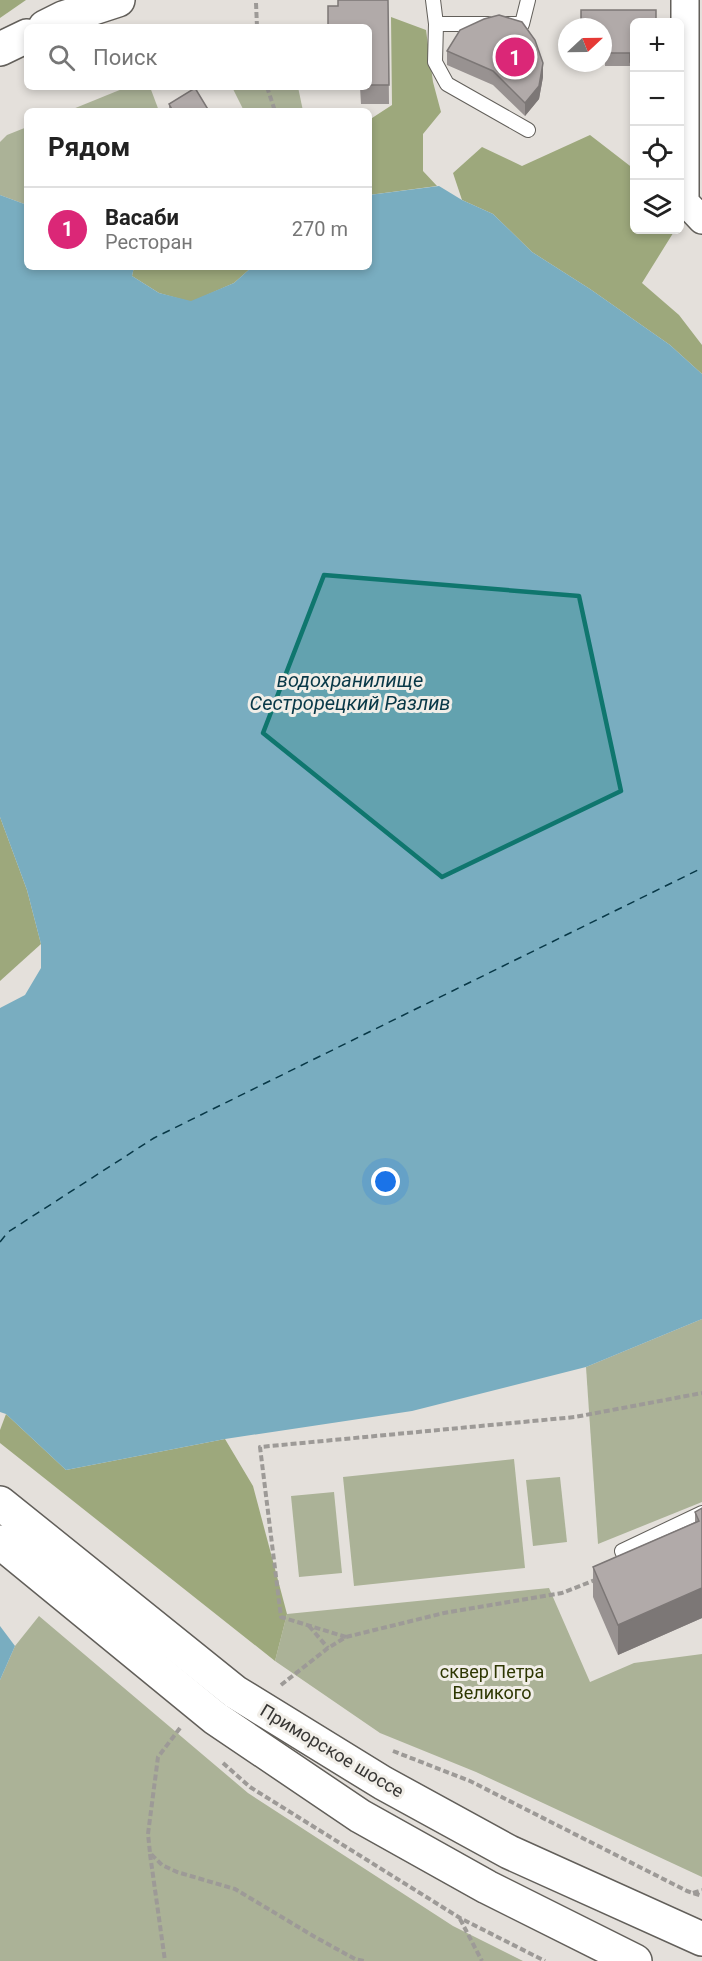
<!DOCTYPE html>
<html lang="ru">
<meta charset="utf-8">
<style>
body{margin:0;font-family:Roboto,sans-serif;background:#f6f6f6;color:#222}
.controls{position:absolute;right:18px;top:18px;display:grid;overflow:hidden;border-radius:9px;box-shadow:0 3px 9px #0003}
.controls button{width:54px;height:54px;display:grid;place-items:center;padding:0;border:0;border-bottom:2px solid #e0e0e0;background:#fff;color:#222;font:30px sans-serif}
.compass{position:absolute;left:558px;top:18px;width:54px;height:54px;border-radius:50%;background:#fff;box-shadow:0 3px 9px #0003;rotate:68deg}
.you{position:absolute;left:386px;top:1182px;width:21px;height:21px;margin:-15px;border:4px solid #fff;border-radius:50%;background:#1a73e8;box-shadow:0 0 0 9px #1a73e833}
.badge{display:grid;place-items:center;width:39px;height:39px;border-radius:50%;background:#db2777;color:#fff;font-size:20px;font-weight:700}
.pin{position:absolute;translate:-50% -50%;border:3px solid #fff;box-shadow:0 2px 6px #0006}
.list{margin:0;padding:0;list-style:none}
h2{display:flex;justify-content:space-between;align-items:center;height:78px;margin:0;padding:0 24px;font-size:26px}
h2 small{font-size:20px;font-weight:400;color:#767676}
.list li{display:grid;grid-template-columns:39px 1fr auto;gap:18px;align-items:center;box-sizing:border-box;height:84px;padding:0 24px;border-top:2px solid #e0e0e0}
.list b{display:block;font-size:22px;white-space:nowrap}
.list p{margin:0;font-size:20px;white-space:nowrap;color:#767676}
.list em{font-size:20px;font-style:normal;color:#767676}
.icon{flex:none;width:33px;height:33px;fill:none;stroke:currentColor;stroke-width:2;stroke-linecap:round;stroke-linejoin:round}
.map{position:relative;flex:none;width:702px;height:1961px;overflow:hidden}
.search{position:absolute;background:#fff;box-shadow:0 3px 9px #0003;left:24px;top:24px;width:348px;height:66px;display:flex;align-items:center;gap:15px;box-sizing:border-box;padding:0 21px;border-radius:9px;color:#767676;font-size:22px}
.panel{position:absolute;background:#fff;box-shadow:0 3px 9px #0003;left:24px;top:108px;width:348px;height:162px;border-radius:9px}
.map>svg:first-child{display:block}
</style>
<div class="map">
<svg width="702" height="1961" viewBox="0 0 702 1961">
<rect width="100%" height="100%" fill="#e4e0db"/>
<g fill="#abb297">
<path d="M127 87H150L159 111H68Z"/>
<path d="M232 87H298L303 111H244Z"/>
<path d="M27 127V205L0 195V142L7 135Z"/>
<path d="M702 1319V1502L598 1544 586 1367Z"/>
<path d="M514 1459 525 1568 354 1586 343 1477Z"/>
<path d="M560 1477 567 1542 533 1546 526 1480Z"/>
<path d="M334 1492 342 1573 299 1577 291 1496Z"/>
<path d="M549 1588 590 1682 634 1663 702 1654V1877L476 1772 380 1733 275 1661 287 1614Z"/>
<path d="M39 1616 248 1793 453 1926 523 1961H0V1680L15 1646Z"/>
</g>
<g fill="#9da87c">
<path d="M0 0H26L0 18Z"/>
<path d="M391 17 426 30 433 82 441 112 423 134V171L437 186 369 195V120L392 105Z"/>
<path d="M590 135 634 169V230H675L642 283 679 315 702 345V374L670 345 590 289 532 252 493 214 462 200 453 173 482 147 522 166Z"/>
<path d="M134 267H252L234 283 191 302 159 293 132 276Z"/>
<path d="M0 817 27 890 41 944 0 981Z"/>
<path d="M6 1414 66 1470 225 1439 253 1486 287 1614 275 1661 0 1443V1430Z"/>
</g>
<g fill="#79adc0">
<path d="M439 186 462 200 493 214 532 252 590 289 670 345 702 374V1319L586 1367 412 1411 225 1439 66 1470 6 1414 0 1412V1008L25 995 41 968V944L27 890 0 817V195L27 205V267H134L132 276 159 293 191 301 234 283 252 267H369V195Z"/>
<path d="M0 1626 15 1646 0 1680Z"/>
</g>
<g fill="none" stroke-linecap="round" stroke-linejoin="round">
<path stroke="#083847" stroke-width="1.5" stroke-dasharray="8 6" stroke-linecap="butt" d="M0 1242 8 1232 154 1138 702 868"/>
<defs>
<g id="service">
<path d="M433 0 436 24 435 62 447 84 528 130"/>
<path d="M436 24H488"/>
<path d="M507 24H522L528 0"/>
<path d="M629 1566 622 1551 702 1513"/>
</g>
<path id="minor" d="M685 0V202L702 220"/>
<g id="tertiary">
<path d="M45 27 63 18 118 0"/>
<path d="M0 49 27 36"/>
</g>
<g id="trunk">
<path d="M0 1503 235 1692 383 1783 509 1852 702 1939"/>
<path d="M0 1542 215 1718 360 1816 487 1887 635 1961"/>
</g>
</defs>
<use href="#service" stroke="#625f5a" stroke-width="16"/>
<use href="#minor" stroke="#625f5a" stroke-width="30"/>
<use href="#tertiary" stroke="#625f5a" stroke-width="36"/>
<use href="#trunk" stroke="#625f5a" stroke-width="36"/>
<g stroke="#9d9a97" stroke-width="4" stroke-dasharray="6 3" stroke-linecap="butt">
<path d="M256 3 257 27"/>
<path d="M267 87 275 111"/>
<path d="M309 1626 328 1648"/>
<path d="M346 1637 281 1617 260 1447 575 1417 702 1393"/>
<path d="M281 1685 328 1648 346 1637 444 1613 562 1593 595 1580"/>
<path d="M180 1728 158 1757 148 1834 150 1853 162 1865 177 1872 235 1889 315 1937 355 1959 364 1961"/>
<path d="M393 1751 470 1781 687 1891 702 1896"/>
<path d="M223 1763 250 1787 460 1918 545 1961"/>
<path d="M150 1854 165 1961"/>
<path d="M693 1893 702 1890"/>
<path d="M460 1919 482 1961"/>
</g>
<use href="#service" stroke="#fff" stroke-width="14"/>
<use href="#minor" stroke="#fff" stroke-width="27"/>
<use href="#tertiary" stroke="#fff" stroke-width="33"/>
<use href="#trunk" stroke="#fff" stroke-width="33"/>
</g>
<g fill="#989291">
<path d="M388 0 389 104H361L360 87H369V27L338 6Z"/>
<path d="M634 22V76H630V66H605V62H603V27Z"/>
<path d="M447 51 543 77 539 99 525 116 493 85 447 65Z"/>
<path d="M169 104 209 111H169Z"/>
<path d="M702 1508V1618L618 1655 593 1597V1567L695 1522V1512Z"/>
</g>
<g fill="#7c7776">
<path d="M543 63V77L539 99 525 116V103Z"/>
<path d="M702 1588V1618L618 1655V1625Z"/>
</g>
<g fill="#b1aaa9" stroke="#7c7776" stroke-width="1.5">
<path d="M338 0H388L389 85H369V27H328V6H338Z"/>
<path d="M581 10H656V22H634V62H630V53H605V49H603V27H581Z"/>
<path d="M499 15 522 22 535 40 543 63 539 86 525 103 493 71 447 51 460 30 484 19Z"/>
<path d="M195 88 209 111H173L169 104Z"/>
<path d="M702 1508V1588L618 1625 593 1567 699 1521 695 1512Z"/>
</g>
<path fill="#0f766e" fill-opacity="0.2" stroke="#0f766e" stroke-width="4.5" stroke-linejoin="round" d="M324 575 579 596 621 791 442 877 263 733Z"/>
<g text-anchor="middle" stroke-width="6" stroke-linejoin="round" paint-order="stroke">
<g font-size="18" fill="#2e3702" stroke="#f1eee8">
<text x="492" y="1678">сквер Петра<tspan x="492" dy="21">Великого</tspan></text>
</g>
<g font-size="18" fill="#383735" stroke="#f1eee8">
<text transform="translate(332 1751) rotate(31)" y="6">Приморское шоссе</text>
</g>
<g font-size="20" font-style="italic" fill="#083847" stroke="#f1eee8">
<text x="350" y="687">водохранилище<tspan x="350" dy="23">Сестрорецкий Разлив</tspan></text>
</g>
</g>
</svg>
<div class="controls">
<button>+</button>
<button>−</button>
<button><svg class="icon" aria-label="locate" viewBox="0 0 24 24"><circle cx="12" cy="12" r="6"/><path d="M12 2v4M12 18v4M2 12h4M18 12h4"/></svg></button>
<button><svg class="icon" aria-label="layers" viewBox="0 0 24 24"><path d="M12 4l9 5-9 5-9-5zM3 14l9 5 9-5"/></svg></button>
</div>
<svg class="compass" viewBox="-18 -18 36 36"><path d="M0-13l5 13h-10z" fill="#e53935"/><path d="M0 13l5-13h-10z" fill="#767676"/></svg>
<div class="you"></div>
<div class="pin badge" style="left:515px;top:57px">1</div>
<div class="search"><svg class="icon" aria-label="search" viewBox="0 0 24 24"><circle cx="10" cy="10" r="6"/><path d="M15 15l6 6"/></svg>Поиск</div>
<section class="panel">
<h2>Рядом<small></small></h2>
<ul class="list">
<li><span class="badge">1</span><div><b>Васаби</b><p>Ресторан</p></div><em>270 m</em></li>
</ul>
</section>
</div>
